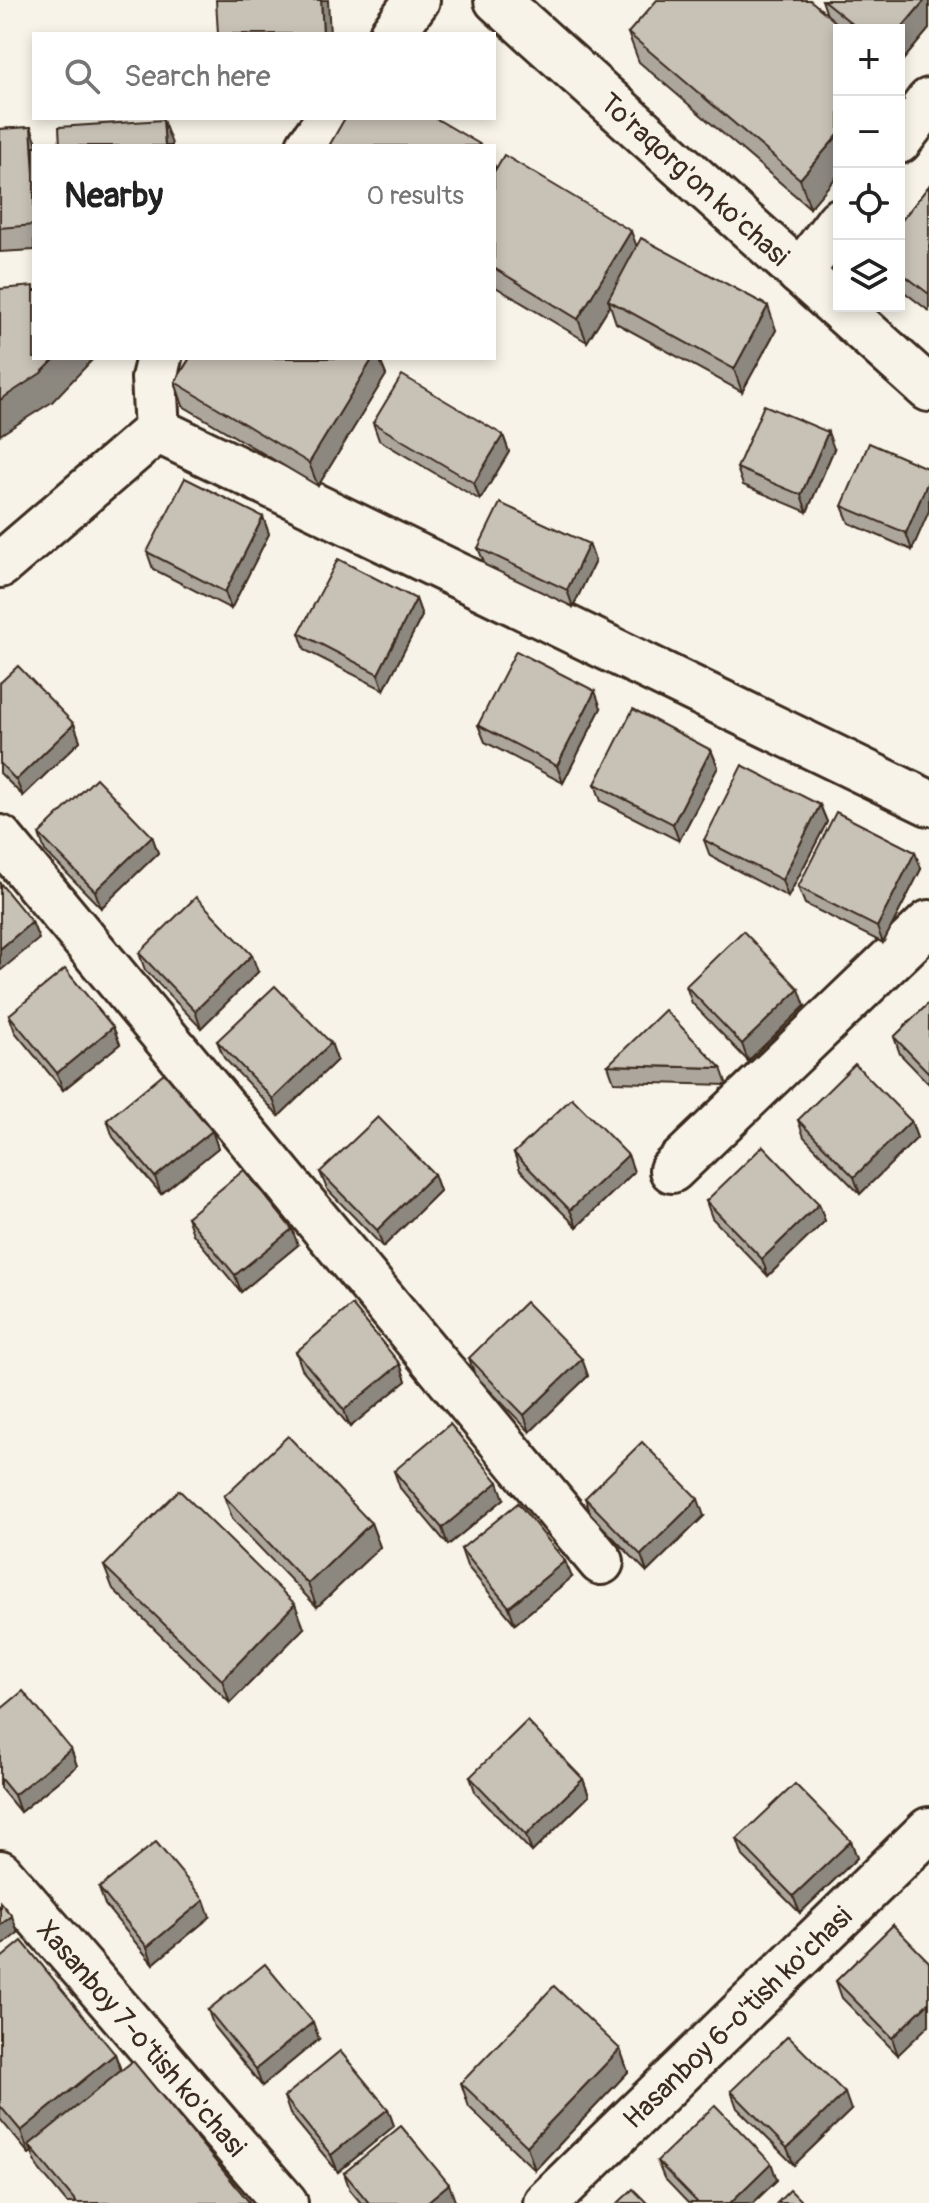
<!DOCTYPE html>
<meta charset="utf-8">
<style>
body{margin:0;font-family:Pangolin,sans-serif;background:#f6f6f6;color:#222}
.controls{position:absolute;right:24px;top:24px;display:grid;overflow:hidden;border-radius:0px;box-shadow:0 4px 12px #0003}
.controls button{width:72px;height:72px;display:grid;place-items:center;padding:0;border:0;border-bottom:2px solid #e0e0e0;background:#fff;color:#222;font:40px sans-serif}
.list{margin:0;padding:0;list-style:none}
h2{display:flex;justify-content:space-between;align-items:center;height:104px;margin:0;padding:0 32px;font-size:34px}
h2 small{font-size:26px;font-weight:400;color:#767676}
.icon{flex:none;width:44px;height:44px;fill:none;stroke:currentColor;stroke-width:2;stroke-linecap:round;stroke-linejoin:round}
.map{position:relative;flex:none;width:929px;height:2203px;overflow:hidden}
.search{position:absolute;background:#fff;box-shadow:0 4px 12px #0003;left:32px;top:32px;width:464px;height:88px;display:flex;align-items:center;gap:20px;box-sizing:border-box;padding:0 28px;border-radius:0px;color:#767676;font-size:30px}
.panel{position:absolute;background:#fff;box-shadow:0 4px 12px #0003;left:32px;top:144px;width:464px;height:216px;border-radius:0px}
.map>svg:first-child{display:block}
</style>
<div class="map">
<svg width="929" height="2203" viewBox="0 0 929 2203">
<rect width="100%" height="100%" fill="#f7f3e8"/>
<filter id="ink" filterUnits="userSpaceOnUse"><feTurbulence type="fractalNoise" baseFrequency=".0125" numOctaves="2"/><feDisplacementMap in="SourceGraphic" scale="16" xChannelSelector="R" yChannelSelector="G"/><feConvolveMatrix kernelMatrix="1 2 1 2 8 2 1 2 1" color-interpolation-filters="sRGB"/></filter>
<g filter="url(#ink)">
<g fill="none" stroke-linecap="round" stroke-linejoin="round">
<defs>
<g id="street">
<path d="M497 0 929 389"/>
<path d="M392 34 417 0"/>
<path d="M899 141 929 101"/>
<path d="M309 146 329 118"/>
<path d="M0 270 34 267"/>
<path d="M800 273 839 221"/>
<path d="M157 430 929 803"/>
<path d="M0 565 157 430 154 378 159 358"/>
<path d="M0 838 601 1562"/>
<path d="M672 1170 929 923"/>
<path d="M0 1873 285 2203"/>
<path d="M546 2203 929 1830"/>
</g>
</defs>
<use href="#street" stroke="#3b2a1e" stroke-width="50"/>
<use href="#street" stroke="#f7f3e8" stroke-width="44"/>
</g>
<g fill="#aca69d" stroke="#3b2a1e" stroke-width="2">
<path d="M822 0H929V29L899 65V30H839L810 208 639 62 628 33 827 15Z"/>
<path d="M31 127 38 146H34V250L0 252V129Z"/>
<path d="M494 164 496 169 637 246 776 330 742 392 616 323 610 305 587 342 494 286Z"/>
<path d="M929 186V311L899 288V224Z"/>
<path d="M190 358H379L386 375 318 486 183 406 175 382Z"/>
<path d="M373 423 503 435 509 452 480 500 379 440Z"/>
<path d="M834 449 807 512 743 485 737 468Z"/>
<path d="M929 469 912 550 849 523 842 506Z"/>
<path d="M263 517 269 534 231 609 153 569 147 552Z"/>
<path d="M589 544 595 561 573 607 485 565 478 548Z"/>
<path d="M416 599 422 616 384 690 305 650 299 633Z"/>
<path d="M0 683 74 724 80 741 23 796 0 773Z"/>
<path d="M601 708 563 783 485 742 478 725Z"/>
<path d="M711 750 718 767 679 841 601 801 595 784Z"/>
<path d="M820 805 827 822 788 897 710 856 704 840Z"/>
<path d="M39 834 152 836 158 853 101 908 45 851Z"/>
<path d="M921 869 883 943 805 904 798 887Z"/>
<path d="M139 953 258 972 201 1028 145 970Z"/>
<path d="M686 986 805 1006 748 1061 692 1003Z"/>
<path d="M929 1003V1084L900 1054 894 1037Z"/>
<path d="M9 1015 113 1027 120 1044 63 1090 15 1032Z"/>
<path d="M217 1041 331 1043 337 1060 279 1116 224 1058Z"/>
<path d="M608 1065 721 1068 727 1085 614 1082Z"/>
<path d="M107 1120 212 1131 218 1148 161 1194 113 1137Z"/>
<path d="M798 1120 911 1121 917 1138 860 1194 804 1137Z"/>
<path d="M514 1153 628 1155 634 1172 577 1227 520 1170Z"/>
<path d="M320 1172 434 1174 440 1191 383 1247 327 1189Z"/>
<path d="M706 1201 819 1204 825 1221 768 1276 712 1218Z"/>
<path d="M187 1217 298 1245 241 1292 193 1234Z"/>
<path d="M296 1352 400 1364 406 1381 350 1427 302 1369Z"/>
<path d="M469 1358 582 1359 588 1376 530 1432 475 1375Z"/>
<path d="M394 1471 504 1499 448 1545 400 1488Z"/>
<path d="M224 1496 371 1523 380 1547 317 1607 233 1520Z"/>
<path d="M585 1498 704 1516 647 1572 591 1515Z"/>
<path d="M461 1549 572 1577 515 1624 467 1566Z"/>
<path d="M104 1566 304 1628 230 1703 113 1589Z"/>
<path d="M0 1710 71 1749 77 1766 20 1812 0 1788Z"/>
<path d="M470 1777 583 1779 589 1796 532 1852 476 1794Z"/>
<path d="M737 1839 851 1841 857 1858 800 1913 743 1856Z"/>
<path d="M99 1888 210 1917 153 1964 105 1905Z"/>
<path d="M893 1925 898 2055 842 1998 836 1981Z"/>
<path d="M0 1959 115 2054 121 2070 250 2203H67L38 2168 32 2152 29 2154 0 2119Z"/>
<path d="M208 2010 319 2039 262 2086 214 2027Z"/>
<path d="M620 2049 628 2072 535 2170 469 2107 461 2083Z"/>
<path d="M731 2091 851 2110 794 2165 737 2108Z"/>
<path d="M284 2097 388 2109 394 2126 338 2172 290 2114Z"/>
<path d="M657 2161 771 2163 777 2180 753 2203H688L664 2178Z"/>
<path d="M344 2173 455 2201 453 2203H361L350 2190Z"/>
</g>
<g fill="#8c877f" stroke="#3b2a1e" stroke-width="2">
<path d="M321 0H328L330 34H323Z"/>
<path d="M925 0H929V29L899 65V31Z"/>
<path d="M899 87 904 100 899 105Z"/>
<path d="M163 120 172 144V146H165Z"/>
<path d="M31 127 38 146H34V174Z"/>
<path d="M839 134V174L810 208 800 179Z"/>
<path d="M631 231 640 255 608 300 610 305 587 342 578 319Z"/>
<path d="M768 306 776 330 742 392 734 369Z"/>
<path d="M56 358H94L52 402 0 435V400Z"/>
<path d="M373 358H379L386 375 318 486 309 463Z"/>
<path d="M828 432 834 449 807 512 801 495Z"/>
<path d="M503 435 509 452 480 500 474 483Z"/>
<path d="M929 479V511L912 550 906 533Z"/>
<path d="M263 517 269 534 231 609 225 592Z"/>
<path d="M589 544 595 561 573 607 567 590Z"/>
<path d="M416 599 422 616 384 690 378 674Z"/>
<path d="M595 691 601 708 563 783 557 766Z"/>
<path d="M74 724 80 741 23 796 16 780Z"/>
<path d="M711 750 718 767 679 841 673 824Z"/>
<path d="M820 805 827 822 788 897 782 880Z"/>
<path d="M152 836 158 853 101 908 95 891Z"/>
<path d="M915 852 921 869 883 943 877 927Z"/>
<path d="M32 922 39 939 0 971V949Z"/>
<path d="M252 955 258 972 201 1028 195 1011Z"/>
<path d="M799 989 805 1006 748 1061 742 1044Z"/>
<path d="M113 1027 120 1044 63 1090 57 1073Z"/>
<path d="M331 1043 337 1060 279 1116 273 1099Z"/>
<path d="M911 1121 917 1138 860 1194 854 1177Z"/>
<path d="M212 1131 218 1148 161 1194 155 1177Z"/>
<path d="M628 1155 634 1172 577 1227 570 1210Z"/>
<path d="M434 1174 440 1191 383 1247 377 1230Z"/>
<path d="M819 1204 825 1221 768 1276 762 1259Z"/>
<path d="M292 1229 298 1245 241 1292 235 1275Z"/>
<path d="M582 1359 588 1376 530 1432 524 1415Z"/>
<path d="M400 1364 406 1381 350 1427 344 1410Z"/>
<path d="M498 1482 504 1499 448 1545 442 1528Z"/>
<path d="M698 1499 704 1516 647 1572 641 1555Z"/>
<path d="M371 1523 380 1547 317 1607 308 1584Z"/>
<path d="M565 1561 572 1577 515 1624 509 1607Z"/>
<path d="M295 1604 304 1628 230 1703 222 1680Z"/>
<path d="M71 1749 77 1766 20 1812 14 1795Z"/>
<path d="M583 1779 589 1796 532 1852 526 1835Z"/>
<path d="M851 1841 857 1858 800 1913 793 1896Z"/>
<path d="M204 1900 210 1917 153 1964 147 1947Z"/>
<path d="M12 1916 18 1933 0 1947V1925Z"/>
<path d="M929 2002V2025L898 2055 892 2038Z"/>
<path d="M313 2022 319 2039 262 2086 256 2069Z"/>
<path d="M620 2049 628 2072 535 2170 527 2146Z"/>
<path d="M115 2054 123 2078 29 2145 32 2152 29 2154 21 2131Z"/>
<path d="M845 2093 851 2110 794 2165 787 2148Z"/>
<path d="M388 2109 394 2126 338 2172 331 2155Z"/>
<path d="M771 2163 777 2180 753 2203H730Z"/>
<path d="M449 2184 455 2201 453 2203H426Z"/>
</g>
<g fill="#c8c1b6" stroke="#3b2a1e" stroke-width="2">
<path d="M216 0H321L323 34H218Z"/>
<path d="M657 0H810L845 30H839V134L800 179 628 33Z"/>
<path d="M823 0H925L899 31V30H860Z"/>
<path d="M345 118H435L483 146H329Z"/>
<path d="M163 120 165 146H60L59 127Z"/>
<path d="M31 127 34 174V225L0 228V129Z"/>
<path d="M504 155 631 231 578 319 494 268V172Z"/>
<path d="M929 186V294L899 271V224Z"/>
<path d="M641 238 768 306 734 369 608 300Z"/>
<path d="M34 286V358H56L41 373 0 400V289Z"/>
<path d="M190 358H373L309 463 175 382Z"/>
<path d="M402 375 503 435 474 483 373 423Z"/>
<path d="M764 405 828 432 801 495 737 468Z"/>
<path d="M869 443 929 469V479L906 533 842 506Z"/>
<path d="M185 478 263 517 225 592 147 552Z"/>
<path d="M500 503 589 544 567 590 478 548Z"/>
<path d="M338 559 416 599 378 674 299 633Z"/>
<path d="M516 651 595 691 557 766 478 725Z"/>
<path d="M18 666 74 724 16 780 0 763V683Z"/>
<path d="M633 709 711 750 673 824 595 784Z"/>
<path d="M742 765 820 805 782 880 704 840Z"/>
<path d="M96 778 152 836 95 891 39 834Z"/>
<path d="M836 812 915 852 877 927 798 887Z"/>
<path d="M0 883 32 922 0 949Z"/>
<path d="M196 897 252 955 195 1011 139 953Z"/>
<path d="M743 931 799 989 742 1044 686 986Z"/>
<path d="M65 969 113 1027 57 1073 9 1015Z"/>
<path d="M275 986 331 1043 273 1099 217 1041Z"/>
<path d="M929 1003V1073L894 1037Z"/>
<path d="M665 1010 721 1068 608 1065Z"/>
<path d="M855 1064 911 1121 854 1177 798 1120Z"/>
<path d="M164 1073 212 1131 155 1177 107 1120Z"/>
<path d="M572 1098 628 1155 570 1210 514 1153Z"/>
<path d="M378 1117 434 1174 377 1230 320 1172Z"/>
<path d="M763 1146 819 1204 762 1259 706 1201Z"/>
<path d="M244 1170 292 1229 235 1275 187 1217Z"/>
<path d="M526 1302 582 1359 524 1415 469 1358Z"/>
<path d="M352 1305 400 1364 344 1410 296 1352Z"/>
<path d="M450 1424 498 1482 442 1528 394 1471Z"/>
<path d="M288 1436 371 1523 308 1584 224 1496Z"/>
<path d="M642 1442 698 1499 641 1555 585 1498Z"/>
<path d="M179 1490 295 1604 222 1680 104 1566Z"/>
<path d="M518 1503 565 1561 509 1607 461 1549Z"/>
<path d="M23 1691 71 1749 14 1795 0 1778V1710Z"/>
<path d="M527 1721 583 1779 526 1835 470 1777Z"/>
<path d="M795 1784 851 1841 793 1896 737 1839Z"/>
<path d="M156 1842 204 1900 147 1947 99 1888Z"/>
<path d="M0 1902 12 1916 0 1925Z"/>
<path d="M893 1925 929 1962V2002L892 2038 836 1981Z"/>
<path d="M22 1941 115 2054 21 2131 0 2106V1959Z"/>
<path d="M265 1964 313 2022 256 2069 208 2010Z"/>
<path d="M554 1986 620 2049 527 2146 461 2083Z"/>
<path d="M788 2036 845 2093 787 2148 731 2091Z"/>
<path d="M340 2051 388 2109 331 2155 284 2097Z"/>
<path d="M133 2061 250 2203H77L29 2145Z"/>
<path d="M715 2105 771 2163 730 2203H698L657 2161Z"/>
<path d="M401 2126 449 2184 426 2203H369L344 2173Z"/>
<path d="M633 2189 647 2203H618Z"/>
<path d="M790 2190 803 2203H777Z"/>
</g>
</g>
<g text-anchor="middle" stroke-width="6" stroke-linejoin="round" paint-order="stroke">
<g font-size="28" fill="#3b2a1e" stroke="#f7f3e8">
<text transform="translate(695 179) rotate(42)" y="10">To'raqorg'on ko'chasi</text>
<text transform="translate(737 2017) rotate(-44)" y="10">Hasanboy 6-o'tish ko'chasi</text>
<text transform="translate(142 2038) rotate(49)" y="10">Xasanboy 7-o'tish ko'chasi</text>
</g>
</g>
</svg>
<div class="controls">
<button>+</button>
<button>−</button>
<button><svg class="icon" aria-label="locate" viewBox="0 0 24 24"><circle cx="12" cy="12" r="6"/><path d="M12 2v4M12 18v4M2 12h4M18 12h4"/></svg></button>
<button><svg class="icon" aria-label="layers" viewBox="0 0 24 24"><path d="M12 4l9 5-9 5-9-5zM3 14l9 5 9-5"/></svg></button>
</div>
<div class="search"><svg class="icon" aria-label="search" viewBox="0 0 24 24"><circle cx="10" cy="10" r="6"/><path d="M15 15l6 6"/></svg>Search here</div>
<section class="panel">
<h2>Nearby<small>0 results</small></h2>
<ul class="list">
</ul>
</section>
</div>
